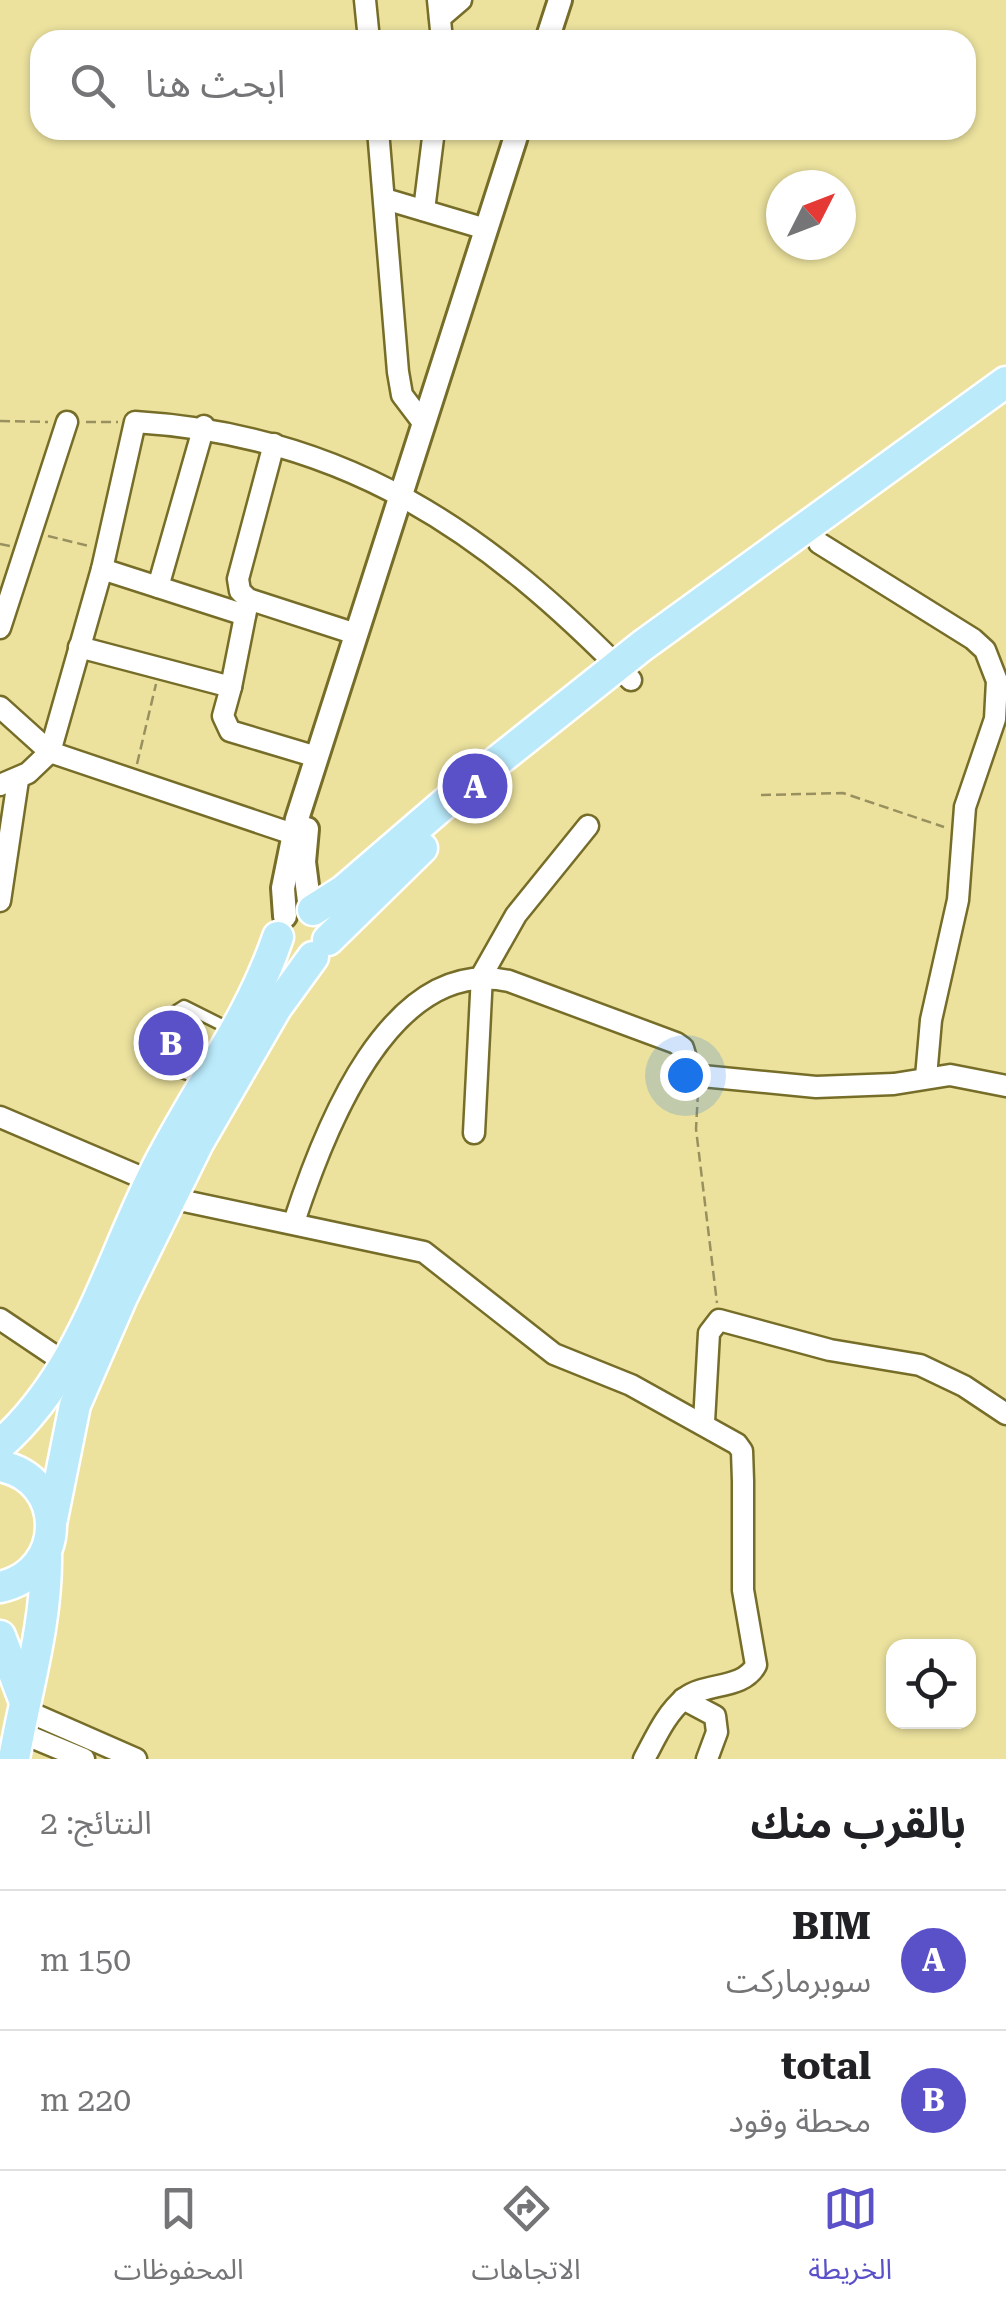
<!DOCTYPE html>
<html lang="ar">
<meta charset="utf-8">
<style>
body{margin:0;font-family:"Roboto Serif","Noto Sans Arabic",serif;background:#f6f6f6;color:#202124;direction:rtl}
.controls{position:absolute;right:30px;bottom:30px;display:grid;overflow:hidden;border-radius:20px;box-shadow:0 2px 8px #0004}
.controls button{width:90px;height:90px;display:grid;place-items:center;padding:0;border:0;border-bottom:2px solid #e0e0e0;background:#fff;color:#202124;font:50px sans-serif}
.compass{position:absolute;left:766px;top:170px;width:90px;height:90px;border-radius:50%;background:#fff;box-shadow:0 2px 8px #0004;rotate:48deg}
.you{position:absolute;left:685px;top:1075px;width:35px;height:35px;margin:-25px;border:8px solid #fff;border-radius:50%;background:#1a73e8;box-shadow:0 0 0 15px #1a73e833}
.badge{display:grid;place-items:center;width:65px;height:65px;border-radius:50%;background:#5a51c9;color:#fff;font-size:32px;font-weight:700}
.pin{position:absolute;translate:-50% -50%;border:5px solid #fff;box-shadow:0 2px 10px #0006}
.list{margin:0;padding:0;list-style:none}
h2{display:flex;justify-content:space-between;align-items:center;height:130px;margin:0;padding:0 40px;font-size:42px}
h2 small{font-size:32px;font-weight:400;color:#757577}
.list li{display:grid;grid-template-columns:65px 1fr auto;gap:30px;align-items:center;box-sizing:border-box;height:140px;padding:0 40px;border-top:2px solid #e0e0e0}
.list b{display:block;font-size:38px;white-space:nowrap}
.list p{margin:0;font-size:32px;white-space:nowrap;color:#757577}
.list em{font-size:32px;font-style:normal;color:#757577}
.icon{flex:none;width:55px;height:55px;fill:none;stroke:currentColor;stroke-width:2;stroke-linecap:round;stroke-linejoin:round}
.map{position:relative;flex:none;width:1006px;height:1759px;overflow:hidden;direction:ltr}
.search{position:absolute;background:#fff;box-shadow:0 2px 8px #0004;left:30px;right:30px;top:30px;height:110px;display:flex;align-items:center;gap:25px;box-sizing:border-box;padding:0 35px;border-radius:30px;color:#757577;font-size:38px}
.sheet{height:410px;background:#fff}
nav{display:flex;justify-content:space-around;align-items:center;box-sizing:border-box;height:140px;border-top:2px solid #e0e0e0;background:#fff;font-size:28px;color:#757577}
nav a{display:grid;justify-items:center;gap:5px}
nav .on{color:#5a51c9}
.map>svg:first-child{display:block}
</style>
<div class="map">
<svg width="1006" height="1759" viewBox="0 0 1006 1759">
<rect width="100%" height="100%" fill="#ece29e"/>
<g fill="none" stroke-linecap="round" stroke-linejoin="round">
<defs>
<path id="service" d="M204 1080C184 1072 159 1068 150 1047L165 1018 184 1006 230 1029"/>
<g id="minor">
<path d="M365 0 369 40"/>
<path d="M438 0 442 40"/>
<path d="M440 18 461 0"/>
<path d="M378 130 398 372 402 395 424 424"/>
<path d="M385 199 486 229"/>
<path d="M424 210 434 130"/>
<path d="M274 444 238 579 240 591 248 599 356 634"/>
<path d="M819 543 973 639 985 650 997 681 995 719 965 807 958 900 931 1020 926 1077"/>
<path d="M102 569 245 615"/>
<path d="M158 587 204 426"/>
<path d="M0 628 67 422"/>
<path d="M79 647 231 687 223 716 230 731 317 757"/>
<path d="M231 687 248 601"/>
<path d="M0 707 50 752 293 834"/>
<path d="M0 785 28 773 50 752 102 569 135 422C347 435 487 532 631 680"/>
<path d="M0 901 18 780"/>
<path d="M0 1117 150 1181"/>
<path d="M474 1133 482 975 516 915 588 826"/>
<path d="M170 1198 424 1252 554 1354 631 1385 737 1444 742 1451 743 1481V1590L756 1665C743 1690 706 1682 685 1698 666 1713 655 1739 644 1759"/>
<path d="M294 1222C323 1133 389 955 509 981L676 1043 683 1048 689 1068 702 1076 816 1087 894 1084 950 1075 1006 1086"/>
<path d="M0 1319 67 1364"/>
<path d="M704 1422 709 1333 719 1320 830 1350 920 1365 964 1386 1006 1414"/>
<path d="M683 1699 715 1716 717 1732 707 1759"/>
<path d="M22 1709 136 1759"/>
<path d="M19 1732 84 1759"/>
</g>
<g id="tertiary">
<path d="M547 40 560 0"/>
<path d="M307 829 304 862 310 909"/>
<path d="M285 916 283 888 297 819 518 130"/>
</g>
<g id="primary">
<path d="M313 910 343 891 451 798 642 646 1006 382"/>
<path d="M328 940 422 848"/>
<path d="M0 1445C85 1370 110 1257 161 1160 200 1085 251 1017 278 937"/>
<path d="M0 1466C69 1479 67 1573 0 1587"/>
<path d="M52 1519 75 1405 122 1297 198 1143 276 1008 313 957"/>
<path d="M0 1636 23 1697"/>
<path d="M14 1759C26 1690 47 1625 46 1555"/>
</g>
</defs>
<use href="#service" stroke="#766d29" stroke-width="15"/>
<use href="#minor" stroke="#766d29" stroke-width="25"/>
<use href="#tertiary" stroke="#766d29" stroke-width="28"/>
<use href="#primary" stroke="#fff" stroke-width="35"/>
<g stroke="#98905e" stroke-width="2.5" stroke-dasharray="10 5" stroke-linecap="butt">
<path d="M0 421 48 422"/>
<path d="M86 422H118"/>
<path d="M48 536 89 546"/>
<path d="M0 544 10 546"/>
<path d="M137 764 156 684"/>
<path d="M761 795 843 793 944 827"/>
<path d="M698 1092 696 1129 717 1303"/>
</g>
<use href="#service" stroke="#fff" stroke-width="10"/>
<use href="#minor" stroke="#fff" stroke-width="20"/>
<use href="#tertiary" stroke="#fff" stroke-width="22"/>
<use href="#primary" stroke="#bbebfb" stroke-width="30"/>
</g>
</svg>
<div class="controls">
<button><svg class="icon" aria-label="locate" viewBox="0 0 24 24"><circle cx="12" cy="12" r="6"/><path d="M12 2v4M12 18v4M2 12h4M18 12h4"/></svg></button>
</div>
<svg class="compass" viewBox="-18 -18 36 36"><path d="M0-13l5 13h-10z" fill="#e53935"/><path d="M0 13l5-13h-10z" fill="#757577"/></svg>
<div class="you"></div>
<div class="pin badge" style="left:475px;top:786px">A</div>
<div class="pin badge" style="left:171px;top:1043px">B</div>
<div class="search"><svg class="icon" aria-label="search" viewBox="0 0 24 24"><circle cx="10" cy="10" r="6"/><path d="M15 15l6 6"/></svg>ابحث هنا</div>
</div>
<section class="sheet">
<h2>بالقرب منك<small>النتائج: 2</small></h2>
<ul class="list">
<li><span class="badge">A</span><div><b>BIM</b><p>سوبرماركت</p></div><em>150 m</em></li>
<li><span class="badge">B</span><div><b>total</b><p>محطة وقود</p></div><em>220 m</em></li>
</ul>
</section>
<nav>
<a class="on"><svg class="icon" aria-label="map" viewBox="0 0 24 24"><path d="M3 6l6-2 6 2 6-2v14l-6 2-6-2-6 2zM9 4v14M15 6v14"/></svg>الخريطة</a>
<a><svg class="icon" aria-label="directions" viewBox="0 0 24 24"><path d="M12 3l9 9-9 9-9-9zM9 14v-3h6M13 9l2 2-2 2"/></svg>الاتجاهات</a>
<a><svg class="icon" aria-label="saved" viewBox="0 0 24 24"><path d="M7 4h10v16l-5-4-5 4z"/></svg>المحفوظات</a>
</nav>
